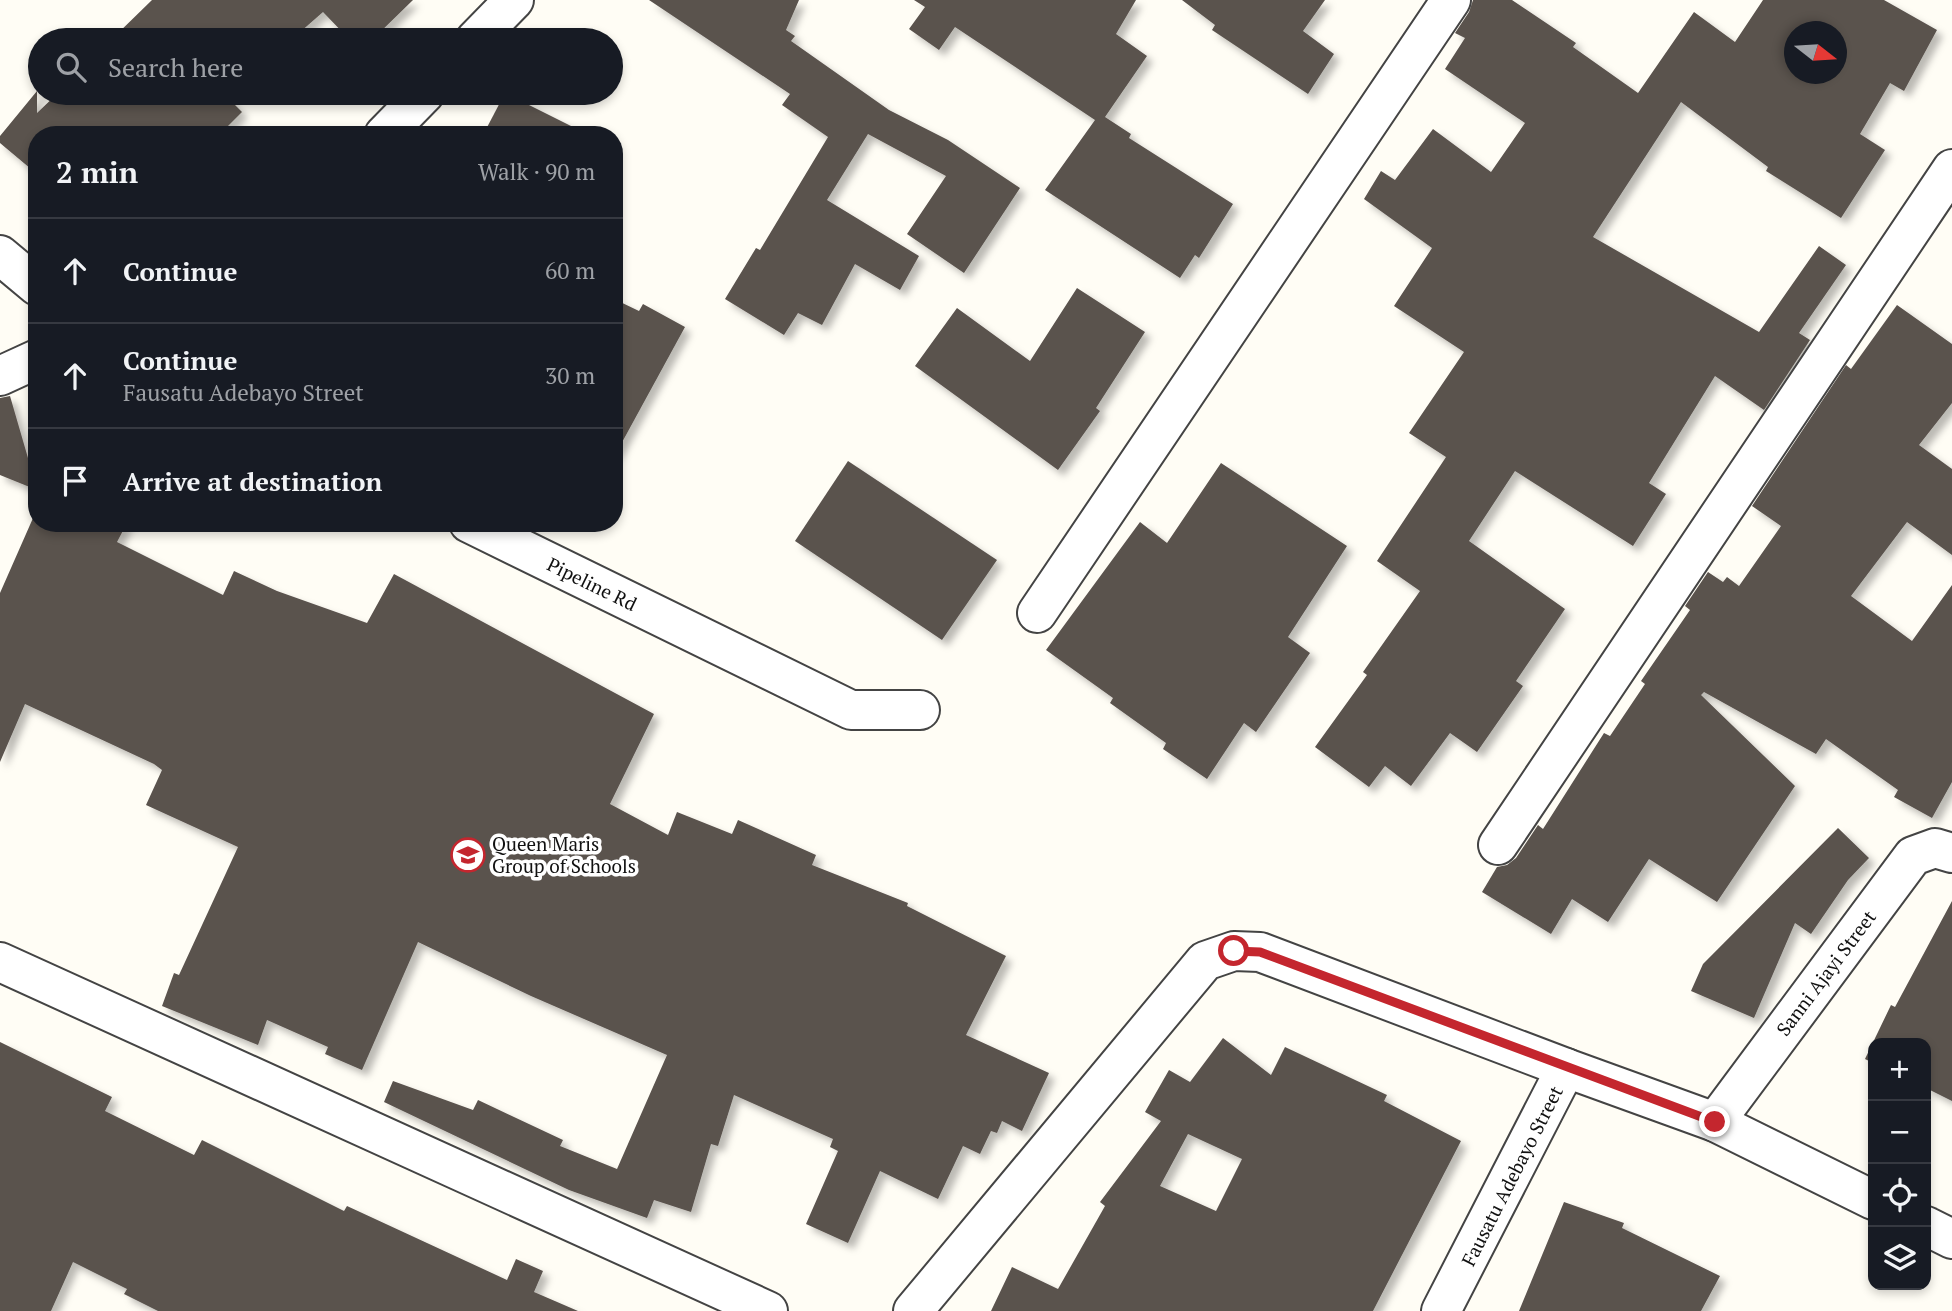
<!DOCTYPE html>
<meta charset="utf-8">
<style>
body{margin:0;font-family:"PT Serif",serif;background:#242831;color:#f1f3f6}
.controls{position:absolute;right:21px;bottom:21px;display:grid;overflow:hidden;border-radius:14px;box-shadow:0 4px 10px #0003}
.controls button{width:63px;height:63px;display:grid;place-items:center;padding:0;border:0;border-bottom:2px solid #363941;background:#171b24;color:#f1f3f6;font:35px sans-serif}
.compass{position:absolute;left:1784px;top:21px;width:63px;height:63px;border-radius:50%;background:#171b24;box-shadow:0 4px 10px #0003;rotate:107deg}
.stop{position:absolute;width:21px;height:21px;margin:-16px;border:5px solid #c4262e;border-radius:50%;background:#fff}
.stop.end{background:#c4262e;border-color:#fff;box-shadow:0 2px 7px #0008}
.list{margin:0;padding:0;list-style:none}
h2{display:flex;justify-content:space-between;align-items:center;height:91px;margin:0;padding:0 28px;font-size:30px}
h2 small{font-size:23px;font-weight:400;color:#9ea1a6}
.list li{display:grid;grid-template-columns:46px 1fr auto;gap:21px;align-items:center;box-sizing:border-box;height:105px;padding:0 28px;border-top:2px solid #363941}
.list b{display:block;font-size:26px;white-space:nowrap}
.list p{margin:0;font-size:23px;white-space:nowrap;color:#9ea1a6}
.list em{font-size:23px;font-style:normal;color:#9ea1a6}
.icon{flex:none;width:38px;height:38px;fill:none;stroke:currentColor;stroke-width:2;stroke-linecap:round;stroke-linejoin:round}
.map{position:relative;flex:none;width:1952px;height:1311px;overflow:hidden}
.search{position:absolute;background:#171b24;box-shadow:0 4px 10px #0003;left:28px;top:28px;width:595px;height:77px;display:flex;align-items:center;gap:18px;box-sizing:border-box;padding:0 24px;border-radius:38px;color:#9ea1a6;font-size:26px}
.panel{position:absolute;background:#171b24;box-shadow:0 4px 10px #0003;left:28px;top:126px;width:595px;height:406px;border-radius:28px}
.map>svg:first-child{display:block}
</style>
<div class="map">
<svg width="1952" height="1311" viewBox="0 0 1952 1311">
<defs>
<filter id="shadow"><feDropShadow dx="6" dy="6" stdDeviation="3.5" flood-color="#0004"/></filter>
</defs>
<rect width="100%" height="100%" fill="#fffdf5"/>
<g fill="#5a524d" fill-rule="evenodd" filter="url(#shadow)">
<path d="M152 0H413L372 40H350L323 12 291 40H111Z"/>
<path d="M649 0H799L786 30 795 36 791 41 889 110 948 140 1020 188 964 273 907 234 946 176 868 134 827 200 919 256 900 290 855 264 822 325 798 313 784 335 725 299 756 248 760 250 828 137 782 105 790 94Z"/>
<path d="M914 0H1136L1116 34 1147 56 1105 117 1131 134 1129 138 1233 204 1199 258 1195 255 1180 278 1045 190 1095 120 955 27 939 50 909 29 925 7Z"/>
<path d="M1182 0H1325L1303 31 1334 54 1308 94 1212 30 1215 25Z"/>
<path d="M1473 0H1512L1576 43 1573 47 1638 93 1694 12 1735 42 1763 0H1884L1937 30 1904 91 1890 83 1860 134 1885 150 1841 218 1766 171 1768 167 1681 102 1593 237 1759 332 1819 246 1846 265 1799 333 1810 340 1764 410 1715 376 1649 483 1666 494 1633 546 1515 471 1469 541 1565 609 1516 681 1523 686 1477 752 1450 733 1411 786 1385 766 1369 787 1315 747 1367 675 1363 672 1420 591 1377 561 1446 457 1409 433 1464 352 1394 306 1432 248 1364 199 1381 171 1395 180 1433 129 1491 172 1525 123 1445 69 1465 38 1455 33 1469 12ZM1795 32H1837V74H1795Z"/>
<path d="M37 91V113L58 93H223L242 112 219 135H37V174L0 143V136Z"/>
<path d="M505 93 589 135H483Z"/>
<path d="M1077 288 1145 332 1096 408 1100 411 1058 470 915 366 957 308 1030 361Z"/>
<path d="M614 299 639 311 643 304 685 327 614 457Z"/>
<path d="M1897 305 1952 344V403L1919 445 1952 469V555L1907 522 1851 596 1912 641 1952 585V782L1932 818 1894 797 1898 790 1826 739 1816 754 1704 692 1701 695 1795 786 1717 902 1649 859 1608 922 1572 899 1551 934 1482 892 1497 867 1507 865 1516 858 1538 825 1543 829 1604 733 1610 736 1645 684 1641 681 1690 610 1685 606 1708 572 1723 582 1727 577 1739 586 1781 526 1752 506 1846 365 1851 369Z"/>
<path d="M10 396 37 489V490L0 475V398Z"/>
<path d="M848 461 997 560 942 640 795 541Z"/>
<path d="M1221 463 1347 546 1288 637 1310 653 1256 732 1244 723 1207 779 1163 749 1166 743 1110 703 1113 698 1046 650 1140 522 1167 543Z"/>
<path d="M37 509V523H127L117 542 223 595 234 571 277 591 367 623 394 574 654 714 610 804 668 835 677 812 732 834 738 820 816 855 812 865 908 903 907 906 1006 956 966 1035 1049 1073 1022 1131 1002 1121 997 1133 991 1131 980 1154 963 1146 938 1199 880 1171 848 1243 806 1224 838 1151 830 1147 833 1139 734 1095 718 1146 711 1144 691 1212 654 1200 647 1218 569 1190 384 1102 393 1081 473 1110 478 1100 563 1140 560 1146 617 1169 667 1055 531 996 418 942 362 1070 325 1054 328 1047 267 1020 258 1045 162 1006 174 973 179 975 238 847 146 805 162 770 154 764 25 704 0 762V593Z"/>
<path d="M1838 828 1869 858 1848 880 1811 934 1795 923 1754 1018 1691 991 1703 964Z"/>
<path d="M1952 901V1101L1926 1088V1043H1873V1063L1865 1059 1891 1005 1895 1007Z"/>
<path d="M1223 1038 1271 1075 1285 1047 1387 1095 1384 1101 1461 1141 1373 1311H991L1012 1267 1058 1289 1105 1206 1100 1202 1161 1121 1145 1112 1169 1070 1190 1082ZM1188 1134 1242 1159 1216 1211 1160 1186Z"/>
<path d="M0 1042 112 1097 105 1111 194 1155 202 1140 344 1211 347 1206 507 1280 516 1259 543 1271 534 1292 578 1311H158L124 1294 127 1289 73 1262 51 1311H0Z"/>
<path d="M1564 1202 1624 1223 1622 1228 1720 1276 1701 1311H1519Z"/>
</g>
<g fill="none" stroke-linecap="round" stroke-linejoin="round">
<defs>
<g id="minor">
<path d="M475 40 514 0"/>
<path d="M384 135 425 93"/>
<path d="M0 255 37 286"/>
<path d="M0 376 37 359"/>
<path d="M469 523 851 710H920"/>
<path d="M1037 613 1451 0"/>
<path d="M1498 845 1952 169"/>
<path d="M0 962 768 1311"/>
<path d="M1715 1122 1913 856 1935 848 1952 853"/>
<path d="M1926 1226 1952 1239"/>
<path d="M913 1311 1205 961 1234 951 1260 952 1566 1068"/>
<path d="M1441 1311 1566 1068 1715 1122 1873 1200"/>
</g>
</defs>
<use href="#minor" stroke="#444" stroke-width="42"/>
<use href="#minor" stroke="#fff" stroke-width="38"/>
</g>
<g fill="none" stroke-linecap="round" stroke-linejoin="round">
<path stroke="#c4262e" stroke-width="9" d="M1234 951 1260 952 1715 1122"/>
</g>
<defs>
<symbol id="school-ring" viewBox="-11 -11 22 22"><circle r="9.5" fill="#fff" stroke="#c4262e" stroke-width="1.5"/><path d="M0-5L7-2L0 1L-7-2ZM-4 1L0 2.5L4 1V4Q0 6-4 4Z" fill="#c4262e"/></symbol>
</defs>
<g fill-rule="evenodd">
<use href="#school-ring" x="449" y="836" width="38" height="38"/>
</g>
<g text-anchor="middle" stroke-width="7" stroke-linejoin="round" paint-order="stroke">
<g font-size="19" fill="#111" stroke="#fff">
<text transform="translate(592 584) rotate(26)" y="7">Pipeline Rd</text>
<text transform="translate(1826 973) rotate(-53)" y="7">Sanni Ajayi Street</text>
<text transform="translate(1512 1176) rotate(-63)" y="7">Fausatu Adebayo Street</text>
</g>
<g font-size="19" fill="#111" stroke="#fff" text-anchor="start">
<text x="492" y="851">Queen Maris<tspan x="492" dy="22">Group of Schools</tspan></text>
</g>
</g>
</svg>
<div class="controls">
<button>+</button>
<button>−</button>
<button><svg class="icon" aria-label="locate" viewBox="0 0 24 24"><circle cx="12" cy="12" r="6"/><path d="M12 2v4M12 18v4M2 12h4M18 12h4"/></svg></button>
<button><svg class="icon" aria-label="layers" viewBox="0 0 24 24"><path d="M12 4l9 5-9 5-9-5zM3 14l9 5 9-5"/></svg></button>
</div>
<svg class="compass" viewBox="-18 -18 36 36"><path d="M0-13l5 13h-10z" fill="#e53935"/><path d="M0 13l5-13h-10z" fill="#9ea1a6"/></svg>
<div class="stop" style="left:1234px;top:951px"></div>
<div class="stop end" style="left:1715px;top:1122px"></div>
<div class="search"><svg class="icon" aria-label="search" viewBox="0 0 24 24"><circle cx="10" cy="10" r="6"/><path d="M15 15l6 6"/></svg>Search here</div>
<section class="panel">
<h2>2 min<small>Walk · 90 m</small></h2>
<ul class="list">
<li><svg class="icon" aria-label="ahead" viewBox="0 0 24 24"><path d="M12 20V5M6 11l6-6 6 6"/></svg><div><b>Continue</b></div><em>60 m</em></li>
<li><svg class="icon" aria-label="ahead" viewBox="0 0 24 24"><path d="M12 20V5M6 11l6-6 6 6"/></svg><div><b>Continue</b><p>Fausatu Adebayo Street</p></div><em>30 m</em></li>
<li><svg class="icon" aria-label="arrive" viewBox="0 0 24 24"><path d="M6 21V4h12l-3 4 3 4H6"/></svg><div><b>Arrive at destination</b></div></li>
</ul>
</section>
</div>
